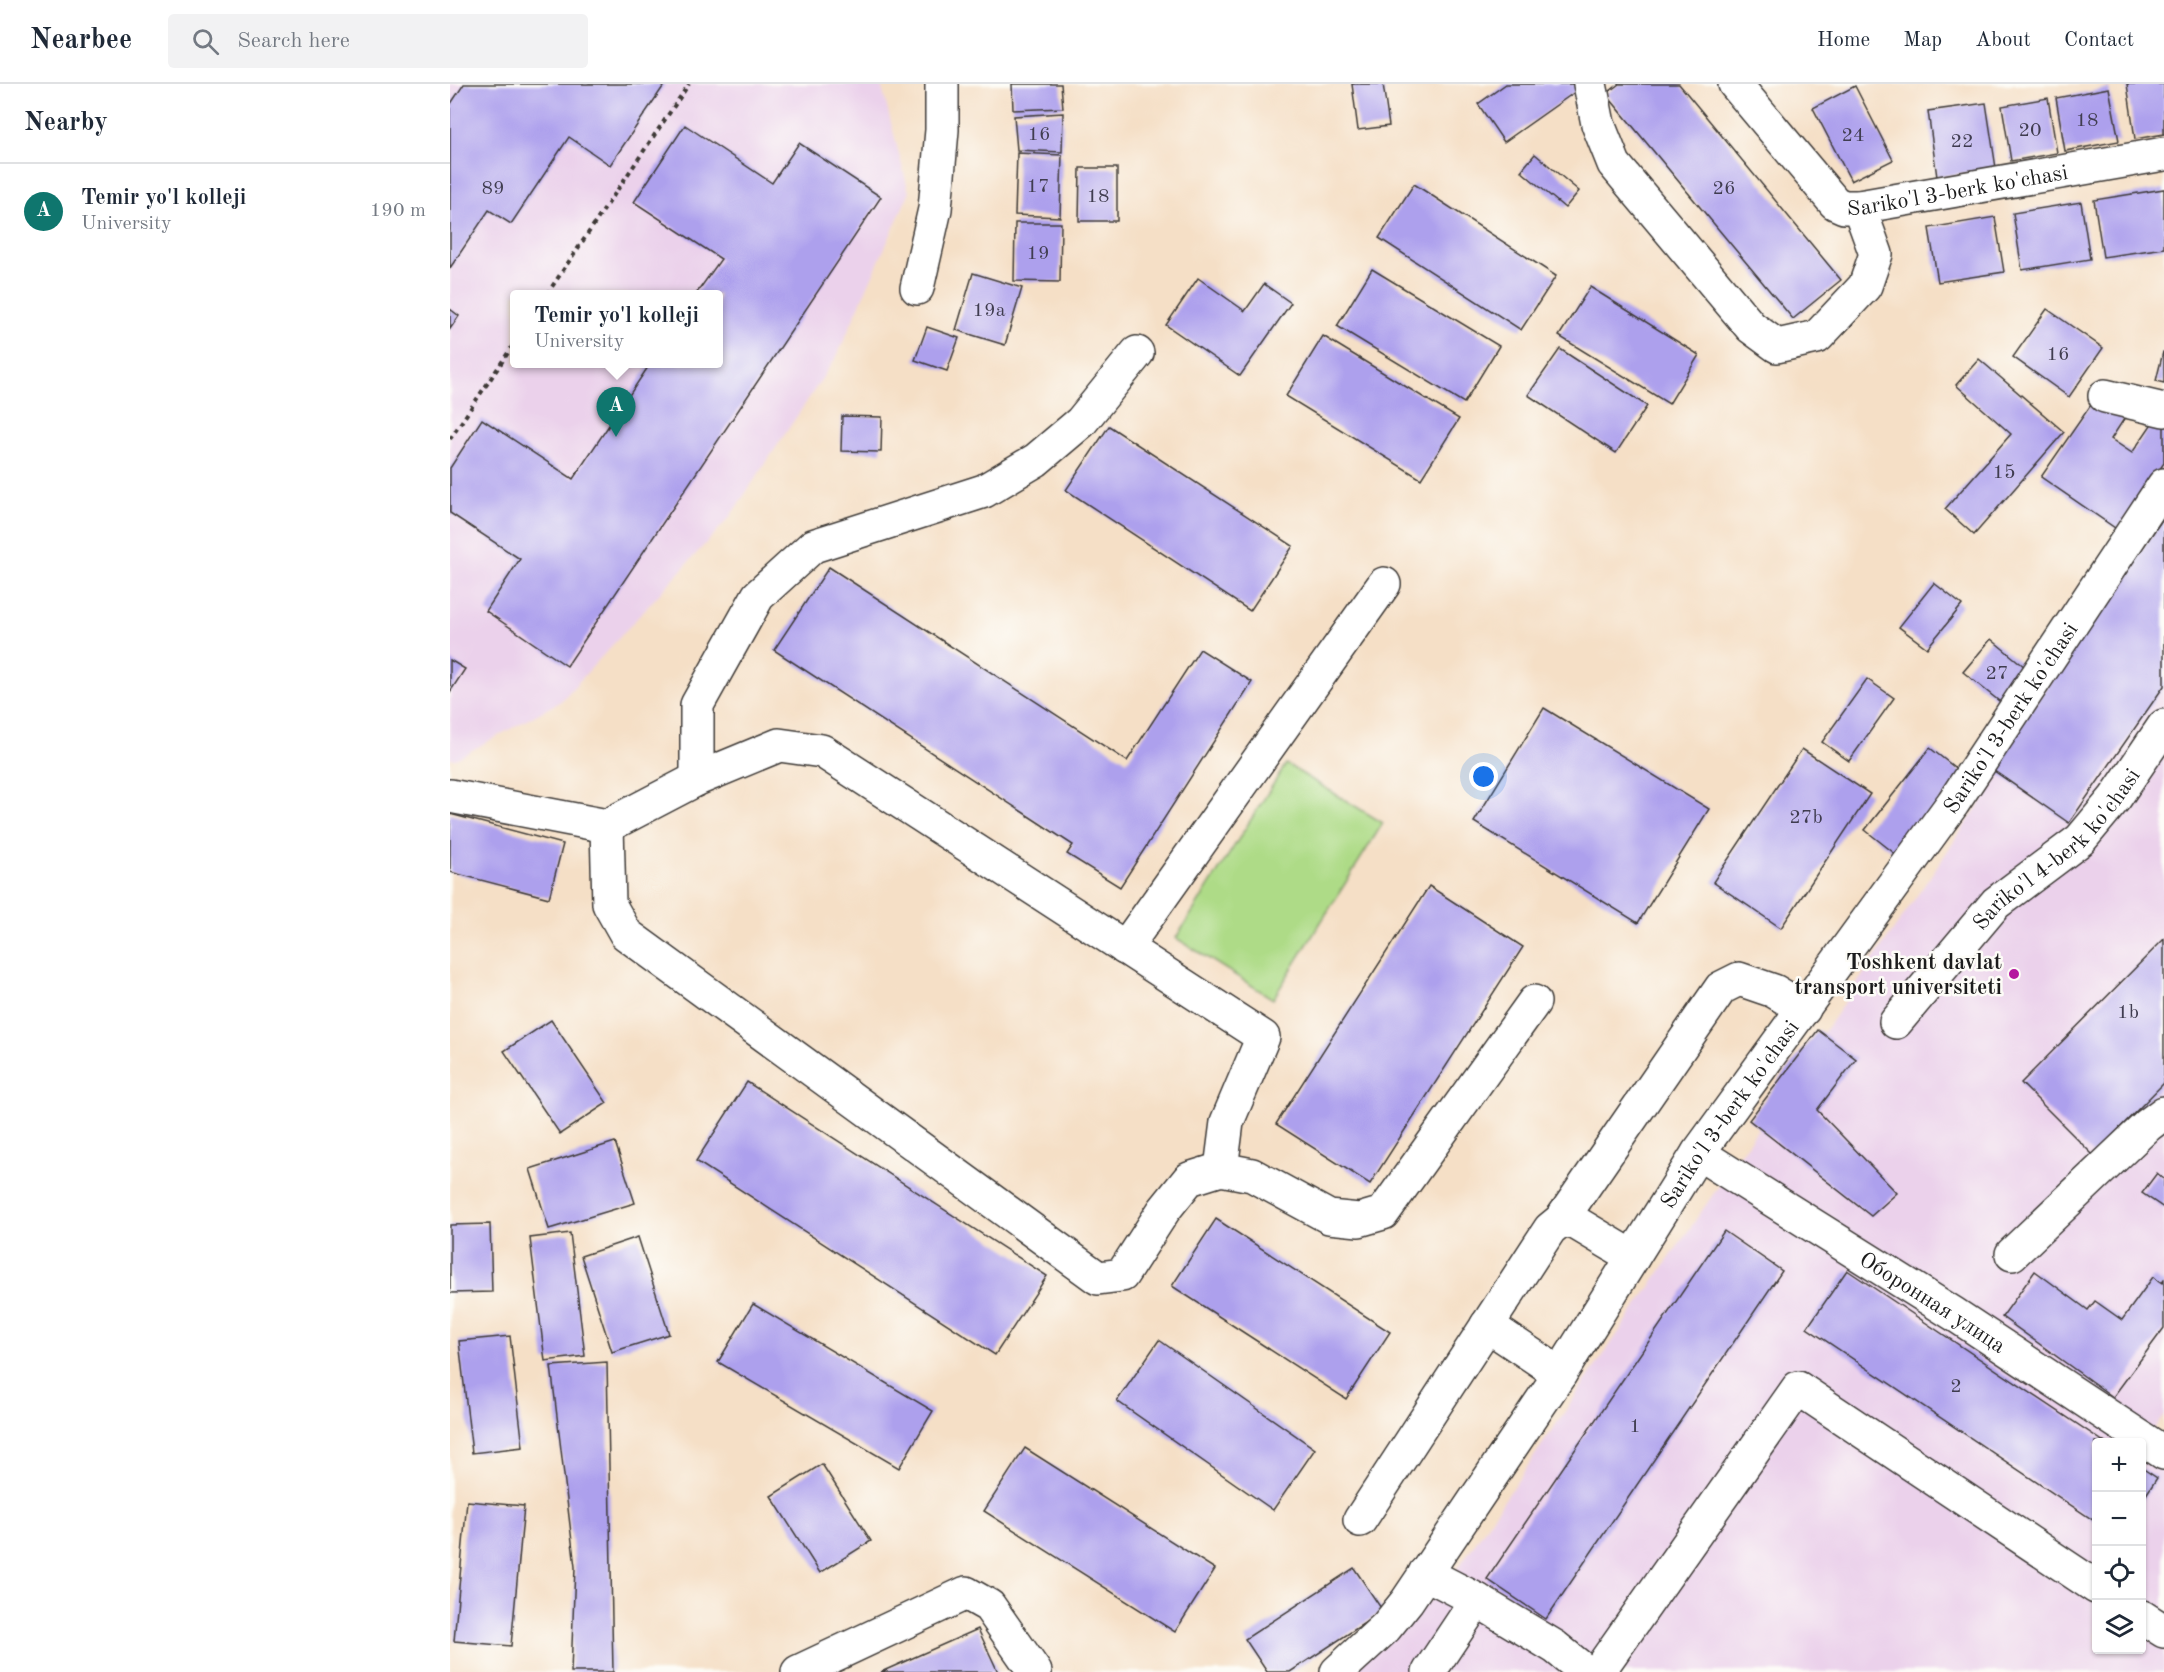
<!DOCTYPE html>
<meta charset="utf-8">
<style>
body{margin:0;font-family:"Old Standard TT",serif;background:#f2f2f3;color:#1f2937}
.controls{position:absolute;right:18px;bottom:18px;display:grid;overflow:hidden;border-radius:6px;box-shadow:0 2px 4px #0004}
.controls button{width:54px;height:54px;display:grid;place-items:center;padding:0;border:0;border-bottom:2px solid #e0e1e3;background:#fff;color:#1f2937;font:30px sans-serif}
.you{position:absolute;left:1034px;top:693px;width:21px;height:21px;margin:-15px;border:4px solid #fff;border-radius:50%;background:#1a73e8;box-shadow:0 0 0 9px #1a73e833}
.badge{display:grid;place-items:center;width:39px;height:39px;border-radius:50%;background:#0f766e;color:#fff;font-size:20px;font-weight:700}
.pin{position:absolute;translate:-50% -50px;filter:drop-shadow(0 2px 3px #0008)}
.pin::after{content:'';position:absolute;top:32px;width:21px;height:18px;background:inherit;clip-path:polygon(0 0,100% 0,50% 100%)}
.popup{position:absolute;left:60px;top:206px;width:213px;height:78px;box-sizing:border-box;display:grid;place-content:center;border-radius:6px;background:#fff;filter:drop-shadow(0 2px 4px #0005);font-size:20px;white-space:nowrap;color:#747a83}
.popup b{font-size:22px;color:#1f2937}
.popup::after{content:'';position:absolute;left:50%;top:100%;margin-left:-12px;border:12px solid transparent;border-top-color:#fff}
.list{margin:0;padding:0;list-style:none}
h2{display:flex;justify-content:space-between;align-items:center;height:78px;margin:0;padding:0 24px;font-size:26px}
h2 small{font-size:20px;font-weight:400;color:#747a83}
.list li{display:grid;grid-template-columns:39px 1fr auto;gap:18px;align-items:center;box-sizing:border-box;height:96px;padding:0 24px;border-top:2px solid #e0e1e3}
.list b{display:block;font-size:22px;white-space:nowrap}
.list p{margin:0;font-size:20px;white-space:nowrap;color:#747a83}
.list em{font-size:20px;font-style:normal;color:#747a83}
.icon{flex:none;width:33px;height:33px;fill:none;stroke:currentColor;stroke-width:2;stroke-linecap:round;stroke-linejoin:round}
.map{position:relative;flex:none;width:1714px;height:1588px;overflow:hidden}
header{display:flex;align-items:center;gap:36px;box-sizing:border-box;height:84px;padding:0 30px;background:#fff;border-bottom:2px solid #e0e1e3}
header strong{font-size:28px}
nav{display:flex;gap:33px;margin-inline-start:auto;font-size:21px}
.search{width:420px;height:54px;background:#f2f2f3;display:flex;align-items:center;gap:15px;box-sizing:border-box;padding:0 21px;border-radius:6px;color:#747a83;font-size:22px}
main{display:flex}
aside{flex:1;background:#fff}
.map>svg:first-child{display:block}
</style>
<header>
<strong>Nearbee</strong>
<div class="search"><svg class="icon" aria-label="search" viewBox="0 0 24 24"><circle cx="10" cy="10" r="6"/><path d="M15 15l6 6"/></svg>Search here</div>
<nav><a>Home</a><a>Map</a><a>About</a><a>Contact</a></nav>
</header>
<main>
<aside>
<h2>Nearby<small></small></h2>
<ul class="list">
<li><span class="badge">A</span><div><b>Temir yo'l kolleji</b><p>University</p></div><em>190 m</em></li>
</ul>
</aside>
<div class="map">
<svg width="1714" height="1588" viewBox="0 0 1714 1588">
<rect width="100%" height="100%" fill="#fdfcf7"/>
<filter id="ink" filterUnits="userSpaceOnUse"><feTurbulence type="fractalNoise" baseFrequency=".0167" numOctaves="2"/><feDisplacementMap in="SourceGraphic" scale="12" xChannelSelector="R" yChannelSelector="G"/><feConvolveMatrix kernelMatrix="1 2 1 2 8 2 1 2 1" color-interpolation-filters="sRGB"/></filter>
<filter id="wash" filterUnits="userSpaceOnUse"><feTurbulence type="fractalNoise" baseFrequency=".008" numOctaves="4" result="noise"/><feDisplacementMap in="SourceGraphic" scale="24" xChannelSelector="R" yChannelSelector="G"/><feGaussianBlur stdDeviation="1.35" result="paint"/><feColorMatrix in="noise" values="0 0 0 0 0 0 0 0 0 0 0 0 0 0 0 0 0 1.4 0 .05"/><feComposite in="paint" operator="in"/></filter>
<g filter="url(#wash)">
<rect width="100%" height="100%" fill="#f5dfc6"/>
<g fill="#ebd1eb" fill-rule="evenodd">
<path d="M0 0H431L459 109 387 272 279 434 111 617 6 675H0ZM64 210H268V280H64Z"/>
<path d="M1714 450V1330L1694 1360 1714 1375V1588H898L995 1503ZM1646 1358H1692V1566H1646Z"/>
</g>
<path fill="#aedb87" stroke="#657c52" stroke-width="1.5" d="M836 680 933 739 823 915 726 854Z"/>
<g id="blocks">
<g fill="#ada0ed">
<path d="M14 0H215L160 81 119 53 61 140 39 126 0 184V21Z"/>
<path d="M562 0H611L613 24 563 26Z"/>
<path d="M902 0H933L939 42 908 46Z"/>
<path d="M1056 0H1129L1132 3 1054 58 1028 20Z"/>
<path d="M1169 0H1229L1391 196 1343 235 1156 10Z"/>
<path d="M1677 0H1714V50L1685 55Z"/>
<path d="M1405 2 1443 76 1401 97 1363 24Z"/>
<path d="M1659 4 1669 57 1615 67 1606 14Z"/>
<path d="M1598 14 1607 69 1561 77 1552 22Z"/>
<path d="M1536 19 1546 84 1487 93 1478 27Z"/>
<path d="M613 29 612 68 567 66 564 32Z"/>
<path d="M235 41 322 99 349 59 431 113 117 582 36 527 70 475 0 429V384L32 335 123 395 200 280H268V210H246L271 175 184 118Z"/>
<path d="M567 69 612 71 610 133 565 131Z"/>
<path d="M1085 70 1129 107 1115 124 1071 87Z"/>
<path d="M630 84H667V137H629Z"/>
<path d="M964 100 1106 192 1071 246 929 154Z"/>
<path d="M1714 105V164L1653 173 1644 116Z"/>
<path d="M1631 118 1640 175 1572 186 1563 129Z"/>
<path d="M1545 133 1554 188 1488 198 1479 144Z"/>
<path d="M565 139H611L610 198 564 197Z"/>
<path d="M922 185 1049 262 1014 319 887 242Z"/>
<path d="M523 189 572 204 555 261 506 246Z"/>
<path d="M748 194 795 227 814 200 841 219 790 292 716 241Z"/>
<path d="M1140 203 1249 271 1219 320 1109 252Z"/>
<path d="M0 225 9 232 0 245Z"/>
<path d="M1597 225 1653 264 1619 313 1563 273Z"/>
<path d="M477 243 509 254 497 287 465 276Z"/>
<path d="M873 252 1009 335 971 395 836 312Z"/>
<path d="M1110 265 1197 322 1166 369 1078 311Z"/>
<path d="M1713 268H1714V299L1706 297Z"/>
<path d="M1529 275 1614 348 1524 451 1495 425 1561 350 1506 301Z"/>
<path d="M1645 315 1674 335 1661 355 1682 369 1705 335 1714 342V379L1668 446 1591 393Z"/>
<path d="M392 332 432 333 431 368 391 367Z"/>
<path d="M659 342 843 462 800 527 616 406Z"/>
<path d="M1714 433V602L1619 739 1540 684Z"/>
<path d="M379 483 677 677 750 565 802 598 670 803 617 770 623 761 324 566Z"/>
<path d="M1484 499 1512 521 1477 564 1449 543Z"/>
<path d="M1541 555 1581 588 1554 621 1513 588Z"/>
<path d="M0 576 15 585 0 608Z"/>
<path d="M1417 595 1444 614 1399 677 1372 658Z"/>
<path d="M1094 624 1259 725 1188 839 1024 738Z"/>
<path d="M1480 664 1513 690 1448 772 1415 746Z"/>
<path d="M1352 665 1420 710 1331 844 1263 798Z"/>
<path d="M0 730 113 760 99 814 0 788Z"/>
<path d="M979 802 1073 863 920 1100 826 1040Z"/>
<path d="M1714 855V999L1643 1071 1571 999Z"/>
<path d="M101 936 157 1019 110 1050 54 967Z"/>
<path d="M1368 946 1406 975 1367 1026 1447 1109 1421 1132 1299 1036Z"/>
<path d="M297 998 597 1192 545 1271 246 1077Z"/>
<path d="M165 1058 185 1119 99 1145 80 1085Z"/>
<path d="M1707 1089 1714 1095V1124L1692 1109Z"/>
<path d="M766 1135 940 1248 896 1315 722 1202Z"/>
<path d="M40 1140 42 1208 0 1209V1141Z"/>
<path d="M1274 1147 1332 1187 1096 1535 1037 1495Z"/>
<path d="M120 1149 135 1272 95 1277 80 1154Z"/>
<path d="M188 1153 219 1250 162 1268 131 1172Z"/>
<path d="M1397 1186 1654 1358H1646V1438L1357 1244Z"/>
<path d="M1585 1187 1638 1226 1645 1217 1672 1236 1703 1193 1712 1199 1714 1196V1244L1663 1313 1552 1233Z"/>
<path d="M303 1220 483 1327 449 1384 268 1278Z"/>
<path d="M60 1252 73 1363 22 1369 9 1257Z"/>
<path d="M709 1256 865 1365 823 1426 667 1317Z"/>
<path d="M157 1278 163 1588H121L125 1483 101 1282Z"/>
<path d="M575 1364 765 1485 725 1548 534 1427Z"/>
<path d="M372 1380 421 1457 370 1489 321 1412Z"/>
<path d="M1692 1384 1707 1394 1692 1417Z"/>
<path d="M17 1417 74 1422 61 1562 4 1557Z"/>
<path d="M904 1484 933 1527 840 1588H817L795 1555Z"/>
<path d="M528 1545 548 1588H431Z"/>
</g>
</g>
</g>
<g filter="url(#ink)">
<use href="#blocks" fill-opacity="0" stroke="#3d3936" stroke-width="1.5"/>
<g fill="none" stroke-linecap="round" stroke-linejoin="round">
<defs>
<g id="minor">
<path d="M1140 0 1148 40 1164 80 1301 243 1327 262 1367 253 1415 202 1426 170 1409 123"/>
<path id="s1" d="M1285 0 1385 119 1394 123H1409L1714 70"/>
<path d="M467 204 485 125 492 46V0"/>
<path d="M1655 312 1714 326"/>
<path d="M247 695V621L308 512 363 462 534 407 586 376 631 338 687 269"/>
<path d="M0 712 157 742 247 695 329 661 372 667 813 953 777 1038 771 1085"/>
<path d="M157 742 159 820 176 850 648 1194 672 1191 714 1126 739 1095 771 1085 802 1091 879 1133 909 1136 933 1129 1084 918"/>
<path d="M675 864 934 500"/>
<path id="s2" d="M1446 938 1546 819 1630 756 1665 714 1714 642"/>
<path id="s3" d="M1248 1069 1504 1230 1714 1369"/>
<path d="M1111 1136 1271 904 1289 895 1324 907 1354 925"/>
<path d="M1562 1170 1698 1041 1714 1029"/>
<path d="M1037 1241 1110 1290"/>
<path d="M910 1436 1100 1145 1111 1136 1126 1139 1183 1173"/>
<path d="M975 1489 1027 1516 979 1588"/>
<path d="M1027 1516 1105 1563 1136 1588"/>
<path d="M1692 1533 1714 1547"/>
<path d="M348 1588 516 1509 539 1522 585 1588"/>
<path id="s4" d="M887 1588 936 1543 957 1517 1110 1290 1248 1069 1503 719 1714 401"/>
<path d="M1148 1588 1348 1304 1646 1503"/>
</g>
</defs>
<use href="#minor" stroke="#3d3936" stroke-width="36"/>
<g stroke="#3d3936" stroke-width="4" stroke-dasharray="4.5 4.5" stroke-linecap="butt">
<path d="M97 210 239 0"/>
<path d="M0 355 64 260"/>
</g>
<use href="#minor" stroke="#fff" stroke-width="33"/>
</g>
</g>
<circle fill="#b5179e" stroke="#fdfcf7" stroke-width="2" cx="1564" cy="890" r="6"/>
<g text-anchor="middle" stroke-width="5" stroke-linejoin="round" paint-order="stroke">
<g font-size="20" fill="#403d50">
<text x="1637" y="42">18</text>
<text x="1580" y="52">20</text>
<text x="589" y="56">16</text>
<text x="1403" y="57">24</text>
<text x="1512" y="63">22</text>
<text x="588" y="108">17</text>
<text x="43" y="110">89</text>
<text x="1274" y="110">26</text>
<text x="648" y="118">18</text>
<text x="588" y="175">19</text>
<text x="539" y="232">19a</text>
<text x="1608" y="276">16</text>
<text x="1554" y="394">15</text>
<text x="1547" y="595">27</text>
<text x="1356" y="739">27b</text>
<text x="1678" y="934">1b</text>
<text x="1506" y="1308">2</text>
<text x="1185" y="1348">1</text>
</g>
<g font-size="22" fill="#1c1c1c" stroke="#fdfcf7">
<text dy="8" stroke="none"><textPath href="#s1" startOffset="280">Sariko'l 3-berk ko'chasi</textPath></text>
<text dy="8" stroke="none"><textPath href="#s4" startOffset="1170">Sariko'l 3-berk ko'chasi</textPath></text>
<text dy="8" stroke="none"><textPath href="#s2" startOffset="237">Sariko'l 4-berk ko'chasi</textPath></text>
<text dy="8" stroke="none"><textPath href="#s4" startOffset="684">Sariko'l 3-berk ko'chasi</textPath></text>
<text dy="8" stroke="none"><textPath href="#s3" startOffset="278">Оборонная улица</textPath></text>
</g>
<g font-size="22" font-weight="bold" fill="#1c1c1c" stroke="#fdfcf7" text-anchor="end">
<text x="1552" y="885">Toshkent davlat<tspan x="1552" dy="25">transport universiteti</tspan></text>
</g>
</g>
</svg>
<div class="controls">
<button>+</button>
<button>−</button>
<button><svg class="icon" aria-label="locate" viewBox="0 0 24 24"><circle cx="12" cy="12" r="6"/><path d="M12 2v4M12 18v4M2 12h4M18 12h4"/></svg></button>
<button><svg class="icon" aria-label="layers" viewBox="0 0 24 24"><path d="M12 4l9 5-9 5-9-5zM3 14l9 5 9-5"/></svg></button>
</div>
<div class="you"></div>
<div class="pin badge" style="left:166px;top:353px">A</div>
<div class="popup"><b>Temir yo'l kolleji</b>University</div>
</div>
</main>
